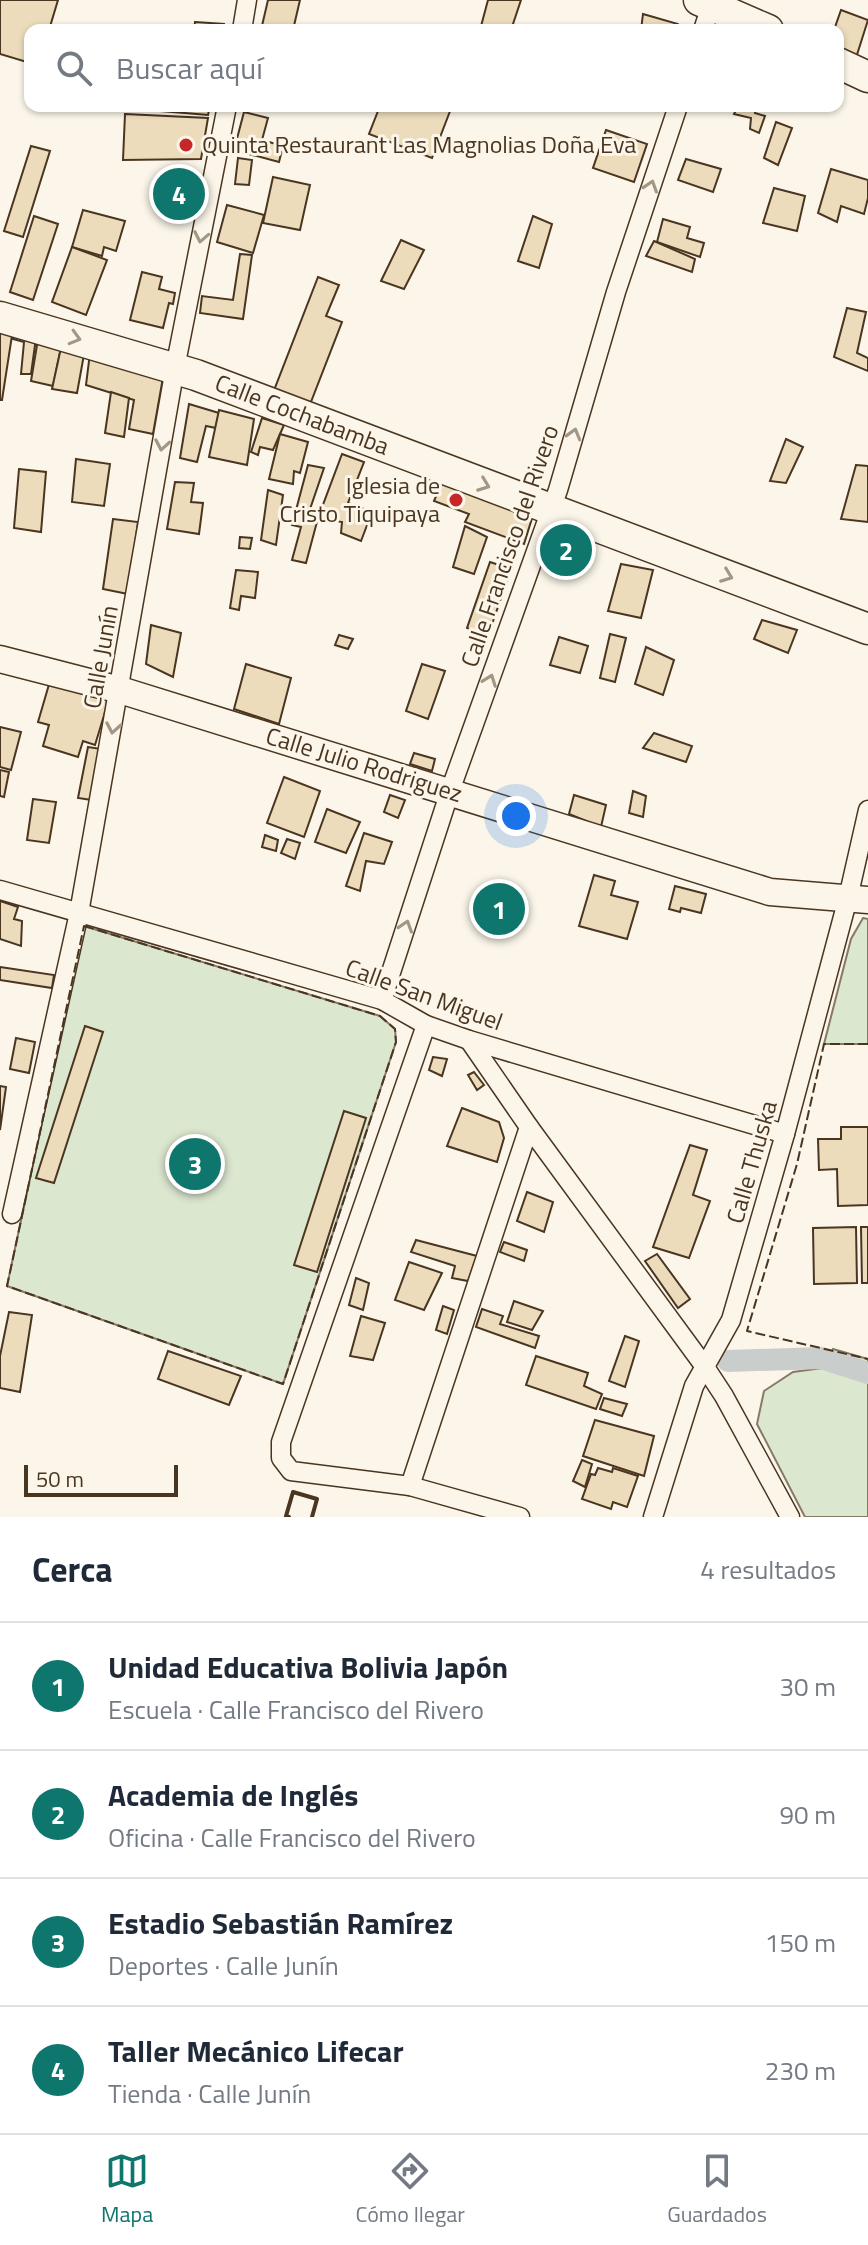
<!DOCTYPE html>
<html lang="es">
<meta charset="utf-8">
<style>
body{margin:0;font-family:"Titillium Web",sans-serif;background:#f6f6f7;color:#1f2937}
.scale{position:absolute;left:24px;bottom:20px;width:154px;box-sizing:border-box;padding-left:8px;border:4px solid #4a3520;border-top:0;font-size:22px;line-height:28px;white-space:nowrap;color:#4a3520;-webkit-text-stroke:6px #fbf6e9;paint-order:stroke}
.you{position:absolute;left:516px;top:816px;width:28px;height:28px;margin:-20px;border:6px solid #fff;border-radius:50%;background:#1a73e8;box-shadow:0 0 0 12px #1a73e833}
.badge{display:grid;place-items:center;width:52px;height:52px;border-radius:50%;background:#0f766e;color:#fff;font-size:26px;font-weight:700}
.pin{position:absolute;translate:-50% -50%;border:4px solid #fff;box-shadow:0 2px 8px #0006}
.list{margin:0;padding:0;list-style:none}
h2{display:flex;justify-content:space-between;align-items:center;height:104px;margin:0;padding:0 32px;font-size:34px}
h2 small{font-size:26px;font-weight:400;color:#747a83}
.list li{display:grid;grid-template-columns:52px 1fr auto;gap:24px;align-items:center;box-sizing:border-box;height:128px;padding:0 32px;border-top:2px solid #e0e1e3}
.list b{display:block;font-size:30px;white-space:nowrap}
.list p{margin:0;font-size:26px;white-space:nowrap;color:#747a83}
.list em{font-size:26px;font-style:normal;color:#747a83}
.icon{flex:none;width:44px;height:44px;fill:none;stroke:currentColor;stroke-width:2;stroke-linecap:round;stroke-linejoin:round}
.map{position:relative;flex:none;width:868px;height:1517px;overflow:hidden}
.search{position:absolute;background:#fff;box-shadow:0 2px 6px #0004;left:24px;right:24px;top:24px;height:88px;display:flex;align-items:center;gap:20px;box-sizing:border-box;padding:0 28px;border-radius:16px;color:#747a83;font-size:30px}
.sheet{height:616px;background:#fff}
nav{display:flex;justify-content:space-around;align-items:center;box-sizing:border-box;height:112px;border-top:2px solid #e0e1e3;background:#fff;font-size:22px;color:#747a83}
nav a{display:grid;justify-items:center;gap:4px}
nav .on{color:#0f766e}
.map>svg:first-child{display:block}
</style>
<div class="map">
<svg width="868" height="1517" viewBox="0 0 868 1517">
<rect width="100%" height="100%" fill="#fbf6e9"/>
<g fill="#dce7d0" stroke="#887966" stroke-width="2">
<path d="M863 918 868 919V1044H824L851 939Z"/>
<path d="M84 926 380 1016 395 1029 396 1042 283 1384 7 1286Z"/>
<path d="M833 1349 868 1359V1517H805L757 1424 764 1391 793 1372 822 1368Z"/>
</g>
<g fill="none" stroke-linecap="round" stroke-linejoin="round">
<path stroke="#c9cecd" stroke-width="22" d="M728 1361 821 1358 868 1373"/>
</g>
<g fill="#ecdcbc" stroke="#4a3520" stroke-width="2">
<path d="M0 0H58L49 30H30V63L0 54Z"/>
<path d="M268 0H300L293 30H261Z"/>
<path d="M488 0H521L511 30H480Z"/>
<path d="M841 10 868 20 855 61 838 55V30H834Z"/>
<path d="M643 14 678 24 681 30H641Z"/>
<path d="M195 22 224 24V30H194Z"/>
<path d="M121 106H162L161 111Z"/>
<path d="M162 106H210L208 115 161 111Z"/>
<path d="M380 106H452L432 158 369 134Z"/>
<path d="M738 106H756L755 113 765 116 759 133 750 129 751 118 734 114Z"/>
<path d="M244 112 268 118 262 140 283 146 279 162 234 150Z"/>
<path d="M125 114 208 118 201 159 123 160Z"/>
<path d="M776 122 792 128 778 165 764 158Z"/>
<path d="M606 130 647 144 634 182 593 168Z"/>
<path d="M31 146 50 151 23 237 4 231Z"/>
<path d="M238 158 252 160 249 185 235 184Z"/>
<path d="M686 159 721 169 713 192 678 180Z"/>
<path d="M831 169 868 180V198L864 214 841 206 837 222 818 213Z"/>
<path d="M273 177 310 185 300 230 263 223Z"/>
<path d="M774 188 805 196 797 231 763 223Z"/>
<path d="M227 205 264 215 253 253 217 242Z"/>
<path d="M83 210 125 221 116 251 104 247 102 256 72 247Z"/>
<path d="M34 216 58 224 33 300 10 292Z"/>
<path d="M533 216 552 224 539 268 518 261Z"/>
<path d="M663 219 690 227 687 238 704 243 700 257 657 242Z"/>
<path d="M401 240 424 250 404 289 381 281Z"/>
<path d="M654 241 695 259 692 272 646 256Z"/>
<path d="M72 247 107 260 86 315 52 302Z"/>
<path d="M240 254 252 255 243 319 200 313 202 296 233 300Z"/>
<path d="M142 272 162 277 159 289 175 293 173 304 169 303 163 328 130 320Z"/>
<path d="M318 277 339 285 326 316 342 322 309 407 273 393Z"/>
<path d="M847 308 866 312 857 353 868 358V371L834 357Z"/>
<path d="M0 326 13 329 2 400H0Z"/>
<path d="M13 330 36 338 31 374H21L24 342 13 339Z"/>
<path d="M38 339 62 343 53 386 31 381Z"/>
<path d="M62 343 85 349 77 393 52 389Z"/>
<path d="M90 353 164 372 153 434 129 429 134 400 86 385Z"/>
<path d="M111 392 129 398 124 437 105 433Z"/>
<path d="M189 404 219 413 216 428 206 426 197 462 180 458Z"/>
<path d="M219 410 254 419 247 465 209 457Z"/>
<path d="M262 418 284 425 273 450 260 447 258 455 251 452Z"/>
<path d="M280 434 308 442 300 473 294 471 293 484 269 479Z"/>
<path d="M786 439 803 447 786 483 770 481Z"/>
<path d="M342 454 364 462 348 503 372 512 361 541 341 533 342 522 318 518Z"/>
<path d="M76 459 110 464 104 506 72 502Z"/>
<path d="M308 465 324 468 308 515 318 518 306 563 292 560 301 527 292 525Z"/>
<path d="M856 465 868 466V522L841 519Z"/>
<path d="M19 469 46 472 41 532 14 528Z"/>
<path d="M443 480 533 515 524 544 465 522 469 514 434 501Z"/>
<path d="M175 482 194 483 191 502 203 503 199 534 167 529Z"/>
<path d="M268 490 283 495 276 545 261 540Z"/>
<path d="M113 519 138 522 128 594 103 589Z"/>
<path d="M465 526 487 537 474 574 453 567Z"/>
<path d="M240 537 252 538 250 549 239 548Z"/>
<path d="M490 562 511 569 488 636 467 628Z"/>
<path d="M621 564 653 570 641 618 608 611Z"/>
<path d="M236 570 258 572 255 598 241 596 239 610 230 608Z"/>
<path d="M762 620 797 630 788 653 754 639Z"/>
<path d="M151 625 181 633 173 677 146 664Z"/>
<path d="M610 634 626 638 615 682 600 678Z"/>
<path d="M339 635 353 639 348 649 335 645Z"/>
<path d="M559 637 588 646 580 673 550 665Z"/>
<path d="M646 647 674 660 663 695 635 684Z"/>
<path d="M246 664 291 678 279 724 234 709Z"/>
<path d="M422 664 445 671 428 719 406 711Z"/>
<path d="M50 681 109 699 95 745 83 741 78 757 43 746 49 725 38 722Z"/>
<path d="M0 727 21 732 11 770 0 767Z"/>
<path d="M654 733 692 746 686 762 643 748Z"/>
<path d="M88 747 101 749 92 800 78 798Z"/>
<path d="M414 753 435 759 432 771 410 764Z"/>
<path d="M0 770 9 772 4 797 0 796Z"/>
<path d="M284 777 320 791 304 837 267 823Z"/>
<path d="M633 791 646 796 643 817 629 813Z"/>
<path d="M390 795 405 800 398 818 384 812Z"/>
<path d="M574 795 606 805 601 827 569 814Z"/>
<path d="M33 799 56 802 49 843 27 840Z"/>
<path d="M327 809 360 822 346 853 315 842Z"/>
<path d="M364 833 392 842 384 864 366 861 360 891 346 886Z"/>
<path d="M265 835 278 840 276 851 262 847Z"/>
<path d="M287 839 300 843 295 859 281 853Z"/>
<path d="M594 875 615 881 611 895 638 902 627 939 579 926Z"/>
<path d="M675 886 706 894 701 913 681 908 680 912 669 909Z"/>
<path d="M0 901 18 907 14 919 22 921 21 946 0 939Z"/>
<path d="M0 967 54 975 52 988 0 980Z"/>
<path d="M85 1026 103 1032 54 1183 36 1178Z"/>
<path d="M16 1038 35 1042 29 1073 10 1069Z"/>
<path d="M433 1057 447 1059 442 1076 429 1070Z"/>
<path d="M474 1072 484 1085 477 1090 468 1075Z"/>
<path d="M0 1086 6 1087 0 1130Z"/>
<path d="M462 1108 499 1122 504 1138 497 1162 447 1146Z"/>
<path d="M344 1111 366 1118 317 1272 294 1265Z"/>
<path d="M841 1127H868V1205L838 1206 837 1169 819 1170 818 1139H841Z"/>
<path d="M690 1145 707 1150 693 1195 710 1201 689 1258 653 1247Z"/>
<path d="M527 1192 553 1202 544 1232 517 1221Z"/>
<path d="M856 1227 857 1283 814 1284 813 1228Z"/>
<path d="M861 1227H868V1283H862Z"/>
<path d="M416 1240 477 1256 468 1281 452 1278 455 1266 411 1252Z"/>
<path d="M504 1242 527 1250 524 1261 500 1252Z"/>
<path d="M657 1254 690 1299 678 1308 645 1261Z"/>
<path d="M409 1262 442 1273 424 1310 395 1300Z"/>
<path d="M356 1278 369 1283 363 1310 349 1305Z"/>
<path d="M514 1301 543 1311 532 1330 507 1322Z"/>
<path d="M443 1306 454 1310 447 1334 436 1330Z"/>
<path d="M482 1309 503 1316 500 1324 539 1336 535 1348 476 1327Z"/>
<path d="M9 1312 32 1315 20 1392 0 1388V1356Z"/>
<path d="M361 1316 385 1323 373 1360 350 1356Z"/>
<path d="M625 1336 639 1341 625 1387 609 1381Z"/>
<path d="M168 1351 241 1376 229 1405 158 1379Z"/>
<path d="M536 1356 588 1373 584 1386 602 1394 596 1409 526 1385Z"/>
<path d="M604 1398 627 1404 622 1416 600 1409Z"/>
<path d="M595 1420 654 1436 644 1476 583 1456Z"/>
<path d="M582 1460 592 1464 585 1487 573 1481Z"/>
<path d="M598 1468 612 1472 613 1468 638 1476 627 1507 613 1502 611 1509 582 1499 591 1474 595 1475Z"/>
</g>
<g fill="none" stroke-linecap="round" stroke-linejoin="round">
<defs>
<g id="minor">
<path d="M242 30 247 0"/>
<path d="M703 30 713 0"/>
<path d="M0 890 382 1000 426 1025 469 1040 785 1134"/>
<path d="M382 1000 450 791 558 490 616 292 678 106"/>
<path d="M426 1025 281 1442V1458L291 1471 410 1486 520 1517"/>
<path d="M469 1040 529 1127 705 1367 724 1396 790 1517"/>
<path d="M12 1214 79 913 175 368 227 106"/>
<path d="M410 1486 529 1127"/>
<path d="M653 1517 694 1386 731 1320 785 1134 848 898 868 810"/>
</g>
<path id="secondary" d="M0 659 120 690 770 892 868 900"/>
<g id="primary">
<path d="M699 0 768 30"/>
<path d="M838 63 868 77"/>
<path d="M0 317 196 375 868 629"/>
</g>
</defs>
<use href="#minor" stroke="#4a3520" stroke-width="21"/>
<use href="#secondary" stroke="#4a3520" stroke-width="29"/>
<use href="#primary" stroke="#4a3520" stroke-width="33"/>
<use href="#minor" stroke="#fbf6e9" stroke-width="18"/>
<use href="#secondary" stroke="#fbf6e9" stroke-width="26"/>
<use href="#primary" stroke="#fbf6e9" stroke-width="30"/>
<g stroke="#4a3520" stroke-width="2" stroke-dasharray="10 4" stroke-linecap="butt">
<path d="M84 926 380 1016 395 1029 396 1042 283 1384 7 1286Z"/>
<path d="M868 1044H824L797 1164 747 1331 868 1359"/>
</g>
<path stroke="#4a3520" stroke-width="4" d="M289 1517 286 1516 293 1492 317 1499 312 1517"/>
</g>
<defs><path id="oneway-chevron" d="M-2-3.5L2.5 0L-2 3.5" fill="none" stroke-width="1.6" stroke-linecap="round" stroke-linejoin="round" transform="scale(2)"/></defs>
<g stroke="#a29684">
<use href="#oneway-chevron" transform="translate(651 186) rotate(-72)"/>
<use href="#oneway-chevron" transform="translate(201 237) rotate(101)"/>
<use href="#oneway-chevron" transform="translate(75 338) rotate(16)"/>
<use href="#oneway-chevron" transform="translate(574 434) rotate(-74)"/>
<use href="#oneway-chevron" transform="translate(162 445) rotate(100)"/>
<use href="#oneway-chevron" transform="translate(484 485) rotate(21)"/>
<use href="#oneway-chevron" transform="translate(727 576) rotate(21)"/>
<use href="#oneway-chevron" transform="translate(490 680) rotate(-70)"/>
<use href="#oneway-chevron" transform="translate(113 728) rotate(100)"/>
<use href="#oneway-chevron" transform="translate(406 926) rotate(-72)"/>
</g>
<g fill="#c62828" stroke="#fbf6e9" stroke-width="3">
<circle cx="186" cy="145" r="8"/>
<circle cx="456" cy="500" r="8"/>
</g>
<g text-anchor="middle" stroke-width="6" stroke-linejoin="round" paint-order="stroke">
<g font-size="24" fill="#4a3520" stroke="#fbf6e9" text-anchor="start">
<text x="202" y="153">Quinta Restaurant Las Magnolias Doña Eva</text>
<text x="440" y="494" text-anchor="end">Iglesia de<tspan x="440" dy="28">Cristo Tiquipaya</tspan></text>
</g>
<g font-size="24" fill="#4a3520" stroke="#fbf6e9">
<text transform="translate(302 415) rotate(21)" y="8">Calle Cochabamba</text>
<text transform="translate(510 546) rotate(-71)" y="8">Calle Francisco del Rivero</text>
<text transform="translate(101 657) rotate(-80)" y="8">Calle Junín</text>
<text transform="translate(364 765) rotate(17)" y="8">Calle Julio Rodriguez</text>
<text transform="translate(424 995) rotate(20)" y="8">Calle San Miguel</text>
<text transform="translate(752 1162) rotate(-74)" y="8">Calle Thuska</text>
</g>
</g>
</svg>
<div class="scale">50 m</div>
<div class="you"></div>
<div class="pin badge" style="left:499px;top:909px">1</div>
<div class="pin badge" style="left:566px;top:550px">2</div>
<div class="pin badge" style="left:195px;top:1164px">3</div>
<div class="pin badge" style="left:179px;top:194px">4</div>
<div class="search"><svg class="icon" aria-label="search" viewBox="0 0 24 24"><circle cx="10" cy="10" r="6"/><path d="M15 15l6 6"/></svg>Buscar aquí</div>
</div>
<section class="sheet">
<h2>Cerca<small>4 resultados</small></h2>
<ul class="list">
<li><span class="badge">1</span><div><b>Unidad Educativa Bolivia Japón</b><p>Escuela · Calle Francisco del Rivero</p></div><em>30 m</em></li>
<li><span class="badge">2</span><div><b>Academia de Inglés</b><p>Oficina · Calle Francisco del Rivero</p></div><em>90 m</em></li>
<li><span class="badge">3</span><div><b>Estadio Sebastián Ramírez</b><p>Deportes · Calle Junín</p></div><em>150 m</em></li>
<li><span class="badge">4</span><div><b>Taller Mecánico Lifecar</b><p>Tienda · Calle Junín</p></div><em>230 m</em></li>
</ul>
</section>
<nav>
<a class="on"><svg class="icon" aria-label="map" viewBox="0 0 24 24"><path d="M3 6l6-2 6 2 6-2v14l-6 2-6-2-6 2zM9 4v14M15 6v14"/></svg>Mapa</a>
<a><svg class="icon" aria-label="directions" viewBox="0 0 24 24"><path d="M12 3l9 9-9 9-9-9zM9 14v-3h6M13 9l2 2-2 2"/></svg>Cómo llegar</a>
<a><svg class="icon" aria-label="saved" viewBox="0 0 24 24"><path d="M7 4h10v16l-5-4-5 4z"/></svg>Guardados</a>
</nav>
